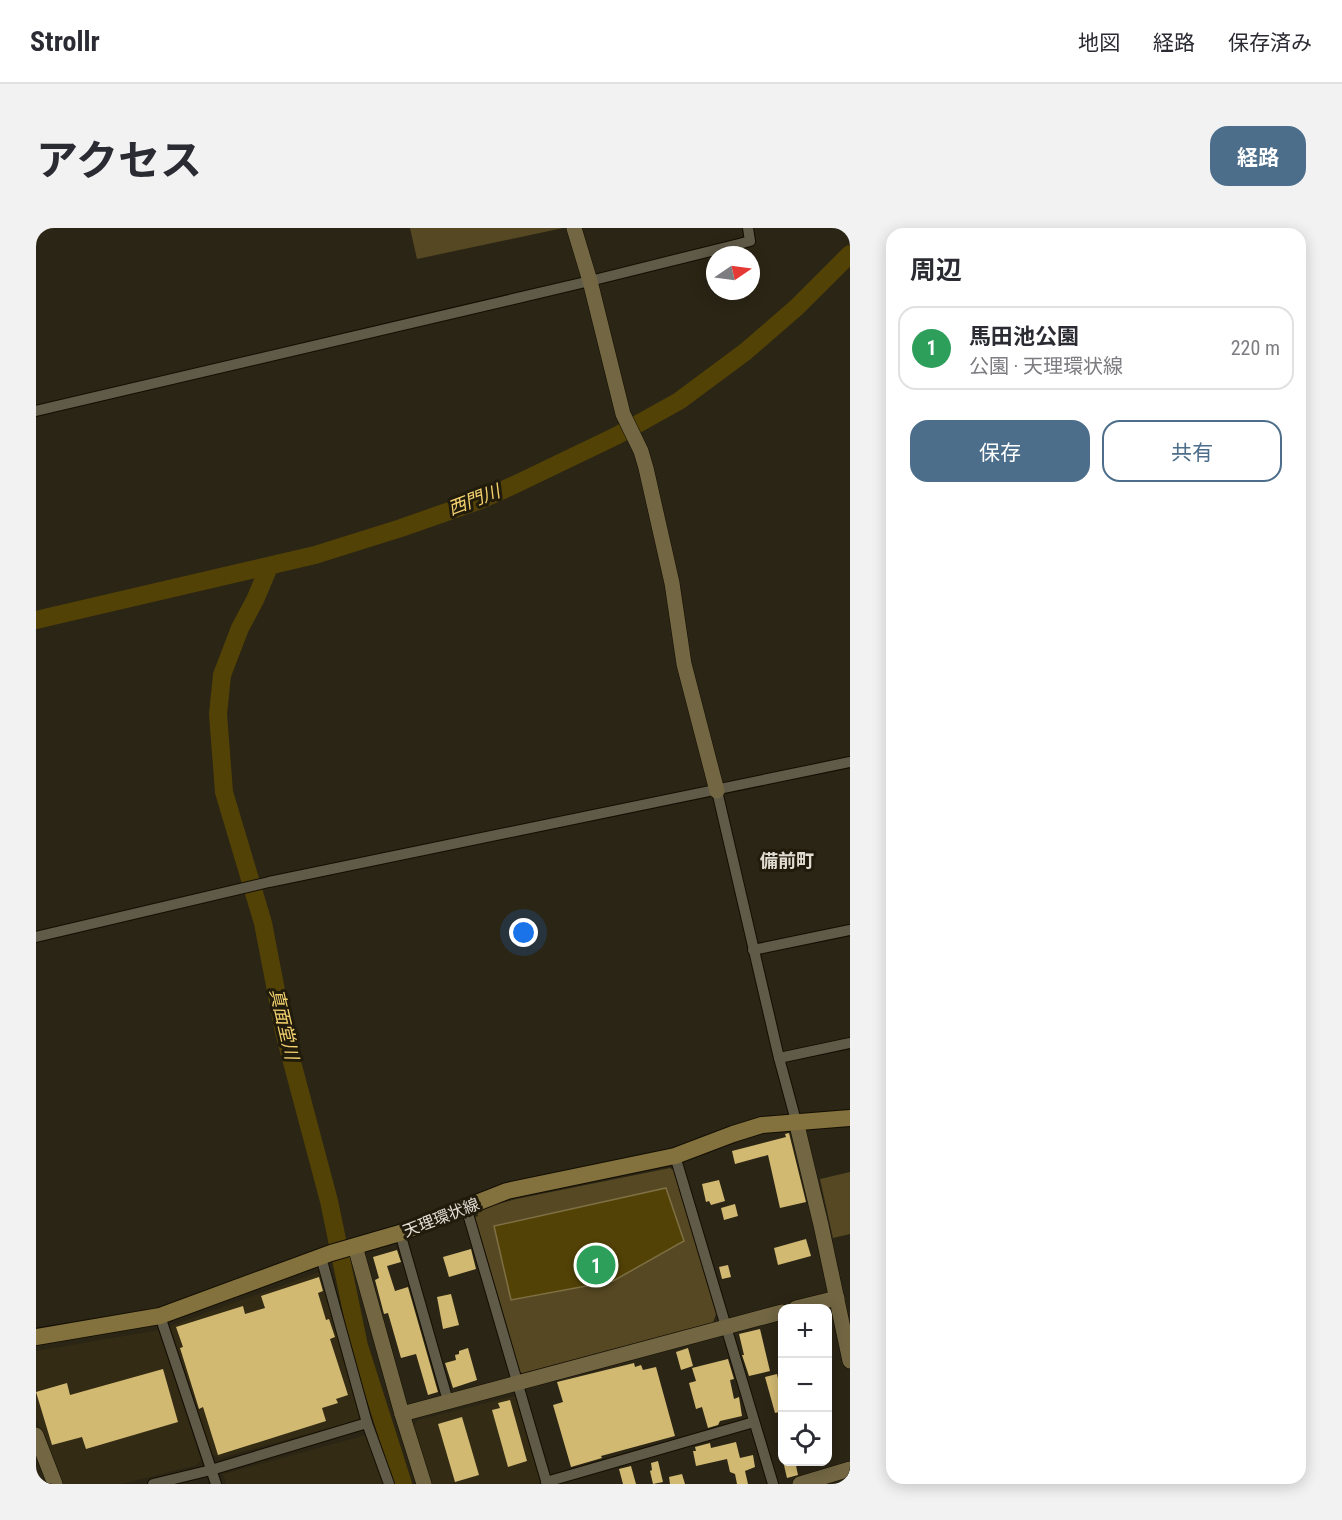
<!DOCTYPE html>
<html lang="ja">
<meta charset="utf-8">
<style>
body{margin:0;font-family:"Roboto Condensed","Noto Sans JP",sans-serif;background:#f2f2f3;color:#2b2b33}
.controls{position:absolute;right:18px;bottom:18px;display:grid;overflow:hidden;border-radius:12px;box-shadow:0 3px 15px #0003}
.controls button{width:54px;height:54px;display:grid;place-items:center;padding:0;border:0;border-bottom:2px solid #e1e1e2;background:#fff;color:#2b2b33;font:30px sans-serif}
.compass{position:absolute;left:670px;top:18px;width:54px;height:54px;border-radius:50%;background:#fff;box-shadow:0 3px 15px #0003;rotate:77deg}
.you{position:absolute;left:488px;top:705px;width:21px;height:21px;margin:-15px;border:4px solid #fff;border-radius:50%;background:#1a73e8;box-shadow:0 0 0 9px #1a73e833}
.badge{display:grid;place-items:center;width:39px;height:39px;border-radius:50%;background:#4c6e8b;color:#fff;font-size:20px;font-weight:700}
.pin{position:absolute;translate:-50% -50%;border:3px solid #fff;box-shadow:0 2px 6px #0006}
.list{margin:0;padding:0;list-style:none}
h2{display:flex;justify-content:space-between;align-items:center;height:78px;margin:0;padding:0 24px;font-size:26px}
h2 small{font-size:20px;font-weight:400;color:#7c7c81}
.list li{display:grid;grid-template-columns:39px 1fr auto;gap:18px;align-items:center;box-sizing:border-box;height:84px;margin:0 12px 12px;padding:0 12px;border:2px solid #e1e1e2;border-radius:18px}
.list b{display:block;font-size:22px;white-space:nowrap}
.list p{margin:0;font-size:20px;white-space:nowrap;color:#7c7c81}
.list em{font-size:20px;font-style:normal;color:#7c7c81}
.actions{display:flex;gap:12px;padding:18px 24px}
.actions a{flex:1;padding:14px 0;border:2px solid #4c6e8b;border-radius:18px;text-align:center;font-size:21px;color:#4c6e8b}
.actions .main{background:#4c6e8b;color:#fff}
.icon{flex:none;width:33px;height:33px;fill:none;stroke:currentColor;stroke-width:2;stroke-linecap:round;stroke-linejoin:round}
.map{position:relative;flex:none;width:814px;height:1256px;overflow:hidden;border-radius:18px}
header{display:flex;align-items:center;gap:36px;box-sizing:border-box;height:84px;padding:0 30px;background:#fff;border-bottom:2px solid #e1e1e2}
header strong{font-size:28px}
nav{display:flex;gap:33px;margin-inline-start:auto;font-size:21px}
.intro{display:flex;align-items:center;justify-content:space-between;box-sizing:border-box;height:144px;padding:0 36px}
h1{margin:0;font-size:42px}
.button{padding:15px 27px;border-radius:18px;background:#4c6e8b;color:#fff;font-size:21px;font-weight:700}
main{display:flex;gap:36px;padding:0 36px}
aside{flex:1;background:#fff;border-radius:18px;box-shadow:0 3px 15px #0003}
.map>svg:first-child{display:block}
</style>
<header>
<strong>Strollr</strong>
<nav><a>地図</a><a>経路</a><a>保存済み</a></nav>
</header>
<div class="intro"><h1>アクセス</h1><a class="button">経路</a></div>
<main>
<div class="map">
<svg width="814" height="1256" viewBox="0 0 814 1256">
<rect width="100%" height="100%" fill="#2b2515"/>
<g fill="#332b14">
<path d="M283 1044 287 1047 325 1187 323 1192 184 1230 176 1227 134 1098Z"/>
<path d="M123 1102 165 1232 161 1237 86 1256H25L0 1190V1123Z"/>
<path d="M482 1167 507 1256H396L377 1198 382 1192Z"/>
<path d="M330 1207 335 1209 349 1256H190L187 1246Z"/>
</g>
<g fill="#564822">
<path d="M374 0H527L381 31Z"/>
<path d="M634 940 639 943 681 1084 677 1094 486 1145 484 1144 439 989 442 988 440 982 480 971Z"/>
<path d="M814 944V1006L797 1010 784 951Z"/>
</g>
<path fill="#534206" stroke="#7e7044" stroke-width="1.5" d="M630 960 648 1013 577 1053 475 1072 458 998Z"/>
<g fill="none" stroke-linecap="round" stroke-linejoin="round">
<g stroke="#534206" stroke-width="18">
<path d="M233 339 219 372 204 400 186 447 182 486 188 564 227 695 248 804 293 973 323 1118 367 1256"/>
<path d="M0 392 279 327 365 300 442 273 478 257 580 208 643 173 709 124 761 79 814 26"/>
</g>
</g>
<g fill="#d2b972">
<path d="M753 905 770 974 744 980 732 927 699 936 696 923 750 909 749 906Z"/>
<path d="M683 952 689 973 675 977 673 973 670 974 666 956Z"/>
<path d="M699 976 702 988 688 992 685 980Z"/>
<path d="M770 1011 775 1028 742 1037 738 1020Z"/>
<path d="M435 1021 440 1041 413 1049 407 1029Z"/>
<path d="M361 1022 365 1034 351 1038 359 1063 372 1059 402 1164 392 1167 380 1126 365 1130 352 1085 348 1086 339 1052 343 1050 337 1029Z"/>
<path d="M692 1037 695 1049 686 1051 683 1039Z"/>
<path d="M283 1049 287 1063 282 1065 290 1092 293 1091 299 1109 294 1111 312 1167 300 1171 302 1175 286 1180 290 1193 182 1227 167 1179 163 1181 144 1120 147 1119 140 1099 207 1078 209 1086 229 1080 225 1068Z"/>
<path d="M415 1066 423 1097 407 1101 401 1069Z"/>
<path d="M724 1101 734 1143 713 1148 706 1127H708L703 1106Z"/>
<path d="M432 1120 441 1152 417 1160 409 1135 420 1132 419 1127 423 1126V1123Z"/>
<path d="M652 1120 657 1138 645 1142 640 1124Z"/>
<path d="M692 1131 698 1151 694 1152 698 1171 703 1169 706 1188 684 1193 682 1197 672 1200 666 1179 660 1181 653 1155 660 1153 656 1140Z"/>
<path d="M598 1135 599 1139 605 1137 607 1142 620 1139 639 1208 565 1228 566 1230 535 1239 517 1177 527 1174 521 1154Z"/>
<path d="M127 1141 142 1194 50 1221 46 1209 16 1217 0 1164 31 1155 34 1167Z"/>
<path d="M741 1146 747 1172V1183L739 1185 729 1149Z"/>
<path d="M474 1172 491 1233 472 1239 456 1182 464 1180 462 1175Z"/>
<path d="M426 1189 443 1247 419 1254 402 1196Z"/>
<path d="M700 1214 704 1230 717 1227 719 1239 709 1243 712 1256H701L699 1246 694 1244 691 1231 660 1238 657 1223H660L659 1219 674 1215 675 1220Z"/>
<path d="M622 1233 627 1254 617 1256 614 1243 616 1242 615 1235Z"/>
<path d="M747 1233H759L762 1247 751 1250Z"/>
<path d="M595 1238 600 1256H587L583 1241Z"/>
<path d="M646 1246 649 1256H634L633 1249Z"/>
</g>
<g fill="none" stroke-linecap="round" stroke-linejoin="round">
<defs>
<g id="street">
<path d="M0 183 554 53 703 16 714 13 712 0"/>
<path d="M681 563 743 830 760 893"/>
<path d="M0 709 233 654 814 534"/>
<path d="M717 722 814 702"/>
<path d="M743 830 814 815"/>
<path d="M639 928 737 1256"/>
<path d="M430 979 511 1256"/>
<path d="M364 1005 412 1173"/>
<path d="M285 1029 331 1195 353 1256"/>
<path d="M124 1088 180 1256"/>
<path d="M510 1254 718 1194"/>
<path d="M117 1256 175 1242 331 1195"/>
</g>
<g id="secondary">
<path d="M538 0 554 53 587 186 605 223 610 240 636 355 648 436 681 563"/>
<path d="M760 893 785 997 814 1133"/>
<path d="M319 1018 366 1186 388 1256"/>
<path d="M760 1080 801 1070"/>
<path d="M366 1186 746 1084"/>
<path d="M0 1207 19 1256"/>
<path d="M764 1256 814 1241"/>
</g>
<path id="primary" d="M0 1109 124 1088 295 1025 364 1005 471 963 639 928 697 906 726 897 814 890"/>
</defs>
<use href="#street" stroke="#130e02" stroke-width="12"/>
<use href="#secondary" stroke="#130e02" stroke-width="16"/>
<use href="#primary" stroke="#130e02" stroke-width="18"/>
<use href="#street" stroke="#605a48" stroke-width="10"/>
<use href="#secondary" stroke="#726643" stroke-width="15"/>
<use href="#primary" stroke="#83723e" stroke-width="16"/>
</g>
<g text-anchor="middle" stroke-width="6" stroke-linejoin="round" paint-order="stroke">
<g font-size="16" fill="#e1ddd3" stroke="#211b0c">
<text transform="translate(405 989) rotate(-21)" y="6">天理環状線</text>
</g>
<g font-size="18" font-style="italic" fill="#f4d26f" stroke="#211b0c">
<text transform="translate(438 272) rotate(-21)" y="6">西門川</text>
<text transform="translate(248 796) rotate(77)" y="6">真面堂川</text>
</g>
<g font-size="18" font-weight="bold" fill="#e1ddd3" stroke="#211b0c">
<text x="751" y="639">備前町</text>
</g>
</g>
</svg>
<div class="controls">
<button>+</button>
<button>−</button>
<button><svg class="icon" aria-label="locate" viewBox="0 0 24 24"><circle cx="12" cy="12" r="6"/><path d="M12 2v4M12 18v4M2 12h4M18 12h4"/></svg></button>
</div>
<svg class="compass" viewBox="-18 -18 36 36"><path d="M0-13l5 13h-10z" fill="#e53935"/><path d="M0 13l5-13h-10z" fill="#7c7c81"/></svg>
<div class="you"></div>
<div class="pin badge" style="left:560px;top:1037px;background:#2e9e5b">1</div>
</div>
<aside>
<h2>周辺<small></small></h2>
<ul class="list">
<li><span class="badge" style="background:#2e9e5b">1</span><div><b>馬田池公園</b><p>公園 · 天理環状線</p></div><em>220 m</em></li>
</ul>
<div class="actions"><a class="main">保存</a><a>共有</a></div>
</aside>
</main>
